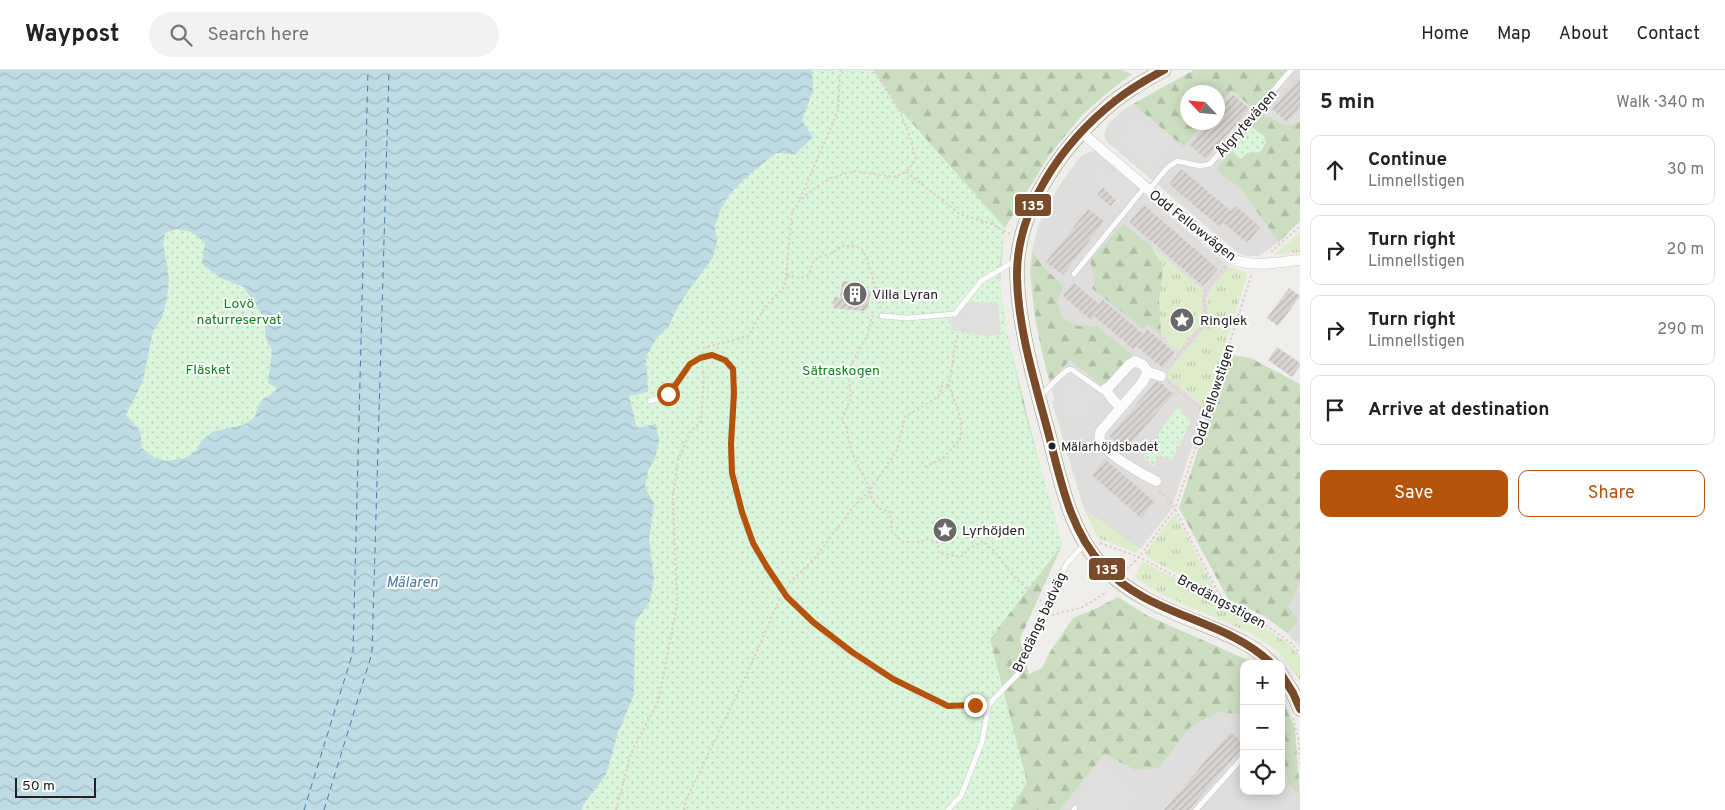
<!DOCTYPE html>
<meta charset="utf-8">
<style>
body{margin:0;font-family:Overpass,sans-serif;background:#f2f2f2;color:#222}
.controls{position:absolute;right:15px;bottom:15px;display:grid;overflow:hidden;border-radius:10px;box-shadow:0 2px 12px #0003}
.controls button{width:45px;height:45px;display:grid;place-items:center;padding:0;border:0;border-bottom:1px solid #e0e0e0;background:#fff;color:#222;font:25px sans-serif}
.compass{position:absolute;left:1180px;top:15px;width:45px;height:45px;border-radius:50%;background:#fff;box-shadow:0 2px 12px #0003;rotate:296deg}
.scale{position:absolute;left:15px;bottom:12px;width:81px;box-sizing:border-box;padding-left:5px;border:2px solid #222;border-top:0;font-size:14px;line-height:18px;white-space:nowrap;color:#222;-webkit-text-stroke:4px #fff;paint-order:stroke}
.stop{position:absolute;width:15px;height:15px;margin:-11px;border:4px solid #b45309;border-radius:50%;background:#fff}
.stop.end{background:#b45309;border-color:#fff;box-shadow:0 1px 5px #0008}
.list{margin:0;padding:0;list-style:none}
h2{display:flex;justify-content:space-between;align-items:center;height:65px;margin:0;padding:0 20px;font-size:21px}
h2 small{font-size:16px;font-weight:400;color:#767676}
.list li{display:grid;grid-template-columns:32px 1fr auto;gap:15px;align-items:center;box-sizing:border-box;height:70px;margin:0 10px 10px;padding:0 10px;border:1px solid #e0e0e0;border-radius:10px}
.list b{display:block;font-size:19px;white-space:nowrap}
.list p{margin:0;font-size:16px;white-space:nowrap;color:#767676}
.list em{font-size:16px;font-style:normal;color:#767676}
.actions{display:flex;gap:10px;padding:15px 20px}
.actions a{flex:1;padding:11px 0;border:1px solid #b45309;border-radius:10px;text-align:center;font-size:18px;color:#b45309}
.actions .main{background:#b45309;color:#fff}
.icon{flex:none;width:28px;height:28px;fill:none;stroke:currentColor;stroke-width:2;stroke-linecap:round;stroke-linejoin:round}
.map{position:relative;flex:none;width:1300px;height:740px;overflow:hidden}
header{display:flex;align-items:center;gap:30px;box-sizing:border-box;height:70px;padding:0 25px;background:#fff;border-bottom:1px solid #e0e0e0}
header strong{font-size:24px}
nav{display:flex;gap:28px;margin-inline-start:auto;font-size:18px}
.search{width:350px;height:45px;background:#f2f2f2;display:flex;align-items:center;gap:12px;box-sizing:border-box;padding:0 18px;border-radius:28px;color:#767676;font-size:19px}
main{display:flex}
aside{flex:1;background:#fff}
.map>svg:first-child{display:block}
</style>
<header>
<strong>Waypost</strong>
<div class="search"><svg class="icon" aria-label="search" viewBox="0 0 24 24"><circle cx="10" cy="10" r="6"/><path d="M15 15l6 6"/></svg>Search here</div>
<nav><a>Home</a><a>Map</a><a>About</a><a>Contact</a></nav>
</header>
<main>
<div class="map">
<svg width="1300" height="740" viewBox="0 0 1300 740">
<defs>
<pattern id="grass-tufts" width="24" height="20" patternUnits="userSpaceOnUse" patternTransform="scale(1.25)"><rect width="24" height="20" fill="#ddeccb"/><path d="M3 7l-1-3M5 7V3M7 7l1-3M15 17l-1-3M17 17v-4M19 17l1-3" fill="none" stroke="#bdcaae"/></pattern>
<pattern id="forest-firs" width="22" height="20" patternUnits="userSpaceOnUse" patternTransform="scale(1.25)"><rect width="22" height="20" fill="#cbdec1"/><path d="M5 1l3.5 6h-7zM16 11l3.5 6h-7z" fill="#aebea6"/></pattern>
<pattern id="park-dots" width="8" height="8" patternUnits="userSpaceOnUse" patternTransform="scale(1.25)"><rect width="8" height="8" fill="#daf5da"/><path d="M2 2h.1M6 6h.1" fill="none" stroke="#bbd2bb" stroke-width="1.8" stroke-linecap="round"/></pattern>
<pattern id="water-waves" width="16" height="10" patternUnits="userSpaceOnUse" patternTransform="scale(1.25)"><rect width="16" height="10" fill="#bfdbe3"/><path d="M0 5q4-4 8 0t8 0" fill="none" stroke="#a4bcc2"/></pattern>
<pattern id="building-hatch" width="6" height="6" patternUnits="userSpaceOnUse" patternTransform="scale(1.25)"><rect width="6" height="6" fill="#d7d4d2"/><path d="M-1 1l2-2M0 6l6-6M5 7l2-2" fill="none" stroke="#b8b6b4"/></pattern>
</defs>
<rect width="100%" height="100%" fill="#f0eeeb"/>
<g fill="#dfdedc">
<path d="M1288 0H1300V151L1279 172 1258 186H1248L1238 183 1106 71 1104 64 1108 54 1126 38 1133 34 1184 77 1204 53 1218 52V37L1232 20Z"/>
<path d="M1094 81 1230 197 1210 221 1207 228 1209 247 1208 254 1166 305 1205 338 1171 440 1140 479 1084 439 1052 332 1054 329 1034 240 1030 204 1032 181 1038 156 1050 131 1068 103 1082 85Z"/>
<path d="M1300 511V577L1287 563 1299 551 1289 537Z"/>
<path d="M1221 642 1244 645V721H1281V681L1288 713 1300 726V740H1060L1104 684 1135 700 1159 698 1190 657Z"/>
</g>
<g fill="url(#grass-tufts)">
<path d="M1300 162V182L1274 185Z"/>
<path d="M1151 176 1203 220C1201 231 1204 241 1202 252L1178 281 1161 265 1159 229 1162 198Z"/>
<path d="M1230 197 1248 203 1205 338 1166 305 1208 254C1209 246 1207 238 1208 230 1208 218 1222 206 1230 197Z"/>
<path d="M1084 439 1140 479 1136 483 1098 468Z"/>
<path d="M1175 443 1217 524 1148 488 1145 483Z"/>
<path d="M1144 492 1259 554 1289 574 1300 586V611L1288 593 1277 581 1251 563 1163 525 1135 508 1141 493Z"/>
</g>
<g fill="url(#forest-firs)">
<path d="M812 0H1122L1132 4 1112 19 1084 43 1050 84 1005 158 1003 172 1000 216 1006 259 1038 389 1062 475 1020 569 1029 604 1042 598 1050 582 1073 548 1095 539 1118 527 1148 546 1257 594H1244V645L1220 642 1190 657 1159 698 1135 700 1104 684 1060 740H582Z"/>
<path d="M1194 0H1288L1254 39 1232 20 1218 37V22H1188V52L1204 53 1184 77 1133 34Z"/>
<path d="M1262 44 1287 56 1300 52V151L1279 172 1241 119 1216 100Z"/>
<path d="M1123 154 1151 176 1163 198 1159 229 1161 265 1147 254 1143 259 1092 218 1095 213 1090 190Z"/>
<path d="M1032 181 1043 197 1063 216 1057 232 1062 248 1078 256H1097L1133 286 1105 319 1070 290 1050 313C1038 270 1029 225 1032 181Z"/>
<path d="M1229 285 1251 288 1300 314V511L1289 537 1299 551 1287 563 1264 546 1228 529 1179 438Z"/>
<path d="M1281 625 1295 658 1300 726 1288 713 1281 681Z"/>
</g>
<g fill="url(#park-dots)">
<path d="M0 0H874L897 36 1005 158 999 200 1001 226 1004 247 1024 340 1062 475 990 569 1027 712 1011 740H0Z"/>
<path d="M1252 57 1264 66 1266 73 1260 82 1247 83 1241 89 1232 81Z"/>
<path d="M1177 337 1191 352 1172 390 1159 385 1154 396 1143 388Z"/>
</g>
<g fill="#e0dfde">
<path d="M1137 39 1178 73 1152 105 1111 71Z"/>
<path d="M1098 87 1139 122 1123 139 1083 104Z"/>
<path d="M998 232 1001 265 985 266 951 260 952 256 948 252 965 233Z"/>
<path d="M1070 290 1109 322 1078 359 1059 342 1064 335 1058 328 1054 329 1050 313Z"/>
<path d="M1103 690 1142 724 1129 740H1077L1067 731Z"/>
</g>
<path fill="url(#water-waves)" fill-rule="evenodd" d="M0 0H812L813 20 802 51 813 67 795 84 776 83 743 110 729 125 719 143 715 156 717 172 712 189 688 221 676 240 669 256 656 269 646 287 648 322 629 326 637 358 656 354 659 372 655 388 648 401 645 417 654 434 649 470 654 508 650 531 635 552 634 625 618 662 606 705 583 735 582 740H0ZM176 159 192 162 205 173 202 193C212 205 228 212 244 217L264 248 266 269 272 280 268 313 277 318C274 323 273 323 268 326 259 330 257 339 255 347L243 355 212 362 201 371 197 380 186 388 167 391 155 388 142 378 140 361 126 345 143 311 153 261 162 248 167 228 169 209 163 173 165 163Z"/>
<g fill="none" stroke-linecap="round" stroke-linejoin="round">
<g stroke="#4a7aab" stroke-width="1" stroke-dasharray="6 5" stroke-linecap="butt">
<path d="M304 740 353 582 368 0"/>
<path d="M324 740 372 583 389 0"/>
</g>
</g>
<g fill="url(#building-hatch)">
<path d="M1300 7V38L1287 52 1272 39Z"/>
<path d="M1233 25 1249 39 1206 89 1189 75 1209 52H1218V42Z"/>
<path d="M1181 99 1231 141 1236 136 1260 157 1247 173 1224 153 1220 157 1169 114Z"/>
<path d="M1103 118 1116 130 1110 136 1097 124Z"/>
<path d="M1144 135 1218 199 1203 216 1129 152Z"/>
<path d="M1088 139 1104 151 1063 205 1046 192Z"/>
<path d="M842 211 860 212 859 220 871 221 869 233 865 241 833 238 834 227 840 228Z"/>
<path d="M1074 213 1099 234 1103 230 1143 264 1147 259 1175 283 1163 298 1136 276 1133 279 1094 246 1091 250 1063 226Z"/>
<path d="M1289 218 1300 226 1278 256 1267 248Z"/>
<path d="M1277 277 1300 293V296L1292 307 1268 290Z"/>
<path d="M1156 312 1161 313 1173 324 1125 380 1109 366Z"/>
<path d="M1105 389 1155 432 1141 448 1092 405Z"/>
<path d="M1230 662 1244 673V676L1207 719 1189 740H1164Z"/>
</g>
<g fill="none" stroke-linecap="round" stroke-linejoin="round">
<defs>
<g id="lane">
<path d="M1149 120 1167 98 1177 91 1200 96 1210 94 1291 0"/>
<path d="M1074 204 1145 117"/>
<path d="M882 246 907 248 955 244 981 211 1015 191"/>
<path d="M1039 327C1047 321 1063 300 1071 299L1102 321 1104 319"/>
<path d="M650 331C657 329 662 328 667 324 685 309 692 276 722 289 726 290 731 296 733 299 734 302 733 308 733 311 735 332 731 354 731 375 731 397 735 417 741 439 761 519 836 580 907 616 918 622 935 633 948 636 959 638 978 635 989 634"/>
<path d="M948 740 961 726 982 672 989 634 1018 604 1040 547 1047 535 1067 493 1085 474"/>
<path d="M1074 740 1075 738"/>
<path d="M1196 740 1244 686"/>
</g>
<g id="street">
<path d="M1081 62 1149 120 1232 189C1254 198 1278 192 1300 190"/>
<path d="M1148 302 1142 313 1100 362C1100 364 1099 367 1100 370 1103 383 1144 405 1156 411"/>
<path d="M1121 337 1114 331 1105 319 1109 317 1129 295 1135 291 1143 295 1148 302 1161 306"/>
</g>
<g id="secondary">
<path d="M1164 0C1142 12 1121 24 1103 41 1058 82 1015 144 1017 207 1019 259 1035 313 1048 362 1060 408 1069 461 1103 497 1130 525 1166 540 1202 554 1226 564 1254 574 1272 594"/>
<path d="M1281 604 1293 623 1300 639"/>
</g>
</defs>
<use href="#lane" stroke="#c9c8c7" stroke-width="6"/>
<use href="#street" stroke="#c9c8c7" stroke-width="11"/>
<use href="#secondary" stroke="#999a82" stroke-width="15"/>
<g stroke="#dccecd" stroke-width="2" stroke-dasharray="2.5 2.5" stroke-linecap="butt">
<path d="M906 102 960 144 992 154 1010 164"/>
<path d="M800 129 838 41 840 2 841 0"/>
<path d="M1271 182 1300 156"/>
<path d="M787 205 799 208 809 205 813 192 819 187 830 184 845 175C850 176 857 176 861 179 868 184 878 229 881 239"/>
<path d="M874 246H872L868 264 851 295 849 309 851 328 842 349 846 357 852 383 869 417 871 427 878 438 890 442 892 462 903 472H919L928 469 938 473 939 483 961 487 970 478 983 471 998 485 1013 506 1041 531"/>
<path d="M703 278 748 266 765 237 785 216 792 142 799 131 816 117 831 108 854 101 894 107 906 102 916 90 910 67 900 42 874 0"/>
<path d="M1167 298 1205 253 1204 228 1206 220 1226 196"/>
<path d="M1168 312 1207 344"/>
<path d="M925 397 942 389 960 370 961 350 949 315 957 265"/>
<path d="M1159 421 1169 430 1175 439 1222 530"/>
<path d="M1100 473 1139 487 1260 551 1291 573 1300 583"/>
<path d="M1127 499 1139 487 1175 439 1207 344 1252 203"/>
<path d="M789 513 815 488 854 436 871 419 897 380 905 347 939 326 942 316 949 315"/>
<path d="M1052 545 1083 537 1107 522"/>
<path d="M1293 648 1298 666 1300 694"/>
<path d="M616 740 631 683 658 632 677 536 673 427 678 390 690 362 701 352 704 305 702 296"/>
<path d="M684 740 686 730 747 604 780 528"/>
</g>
<use href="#lane" stroke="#fdfcfc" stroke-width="5"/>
<use href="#street" stroke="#fdfcfc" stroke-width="10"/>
<use href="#secondary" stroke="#f4f4ed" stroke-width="14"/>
<defs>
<g id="bus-1">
<path d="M1164 0C1147 9 1130 19 1115 31 1063 72 1016 138 1017 207 1018 258 1034 309 1047 358 1060 406 1068 458 1103 496 1149 547 1225 548 1272 594"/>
<path d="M1281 604 1293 623 1300 639"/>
</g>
</defs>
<use href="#bus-1" stroke="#fff" stroke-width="11"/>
<use href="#bus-1" stroke="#7a4b2a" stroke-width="8"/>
</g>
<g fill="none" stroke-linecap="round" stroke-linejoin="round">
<path stroke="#b45309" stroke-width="6" d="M668 324 674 317 690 294 700 288 712 285 725 290 733 299 734 323 731 374 732 403 742 442 753 473 767 497 787 527 813 552 852 582 893 609 948 636 975 635"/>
</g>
<defs>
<symbol id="building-disc" viewBox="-11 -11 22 22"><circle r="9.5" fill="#6a6968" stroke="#fff"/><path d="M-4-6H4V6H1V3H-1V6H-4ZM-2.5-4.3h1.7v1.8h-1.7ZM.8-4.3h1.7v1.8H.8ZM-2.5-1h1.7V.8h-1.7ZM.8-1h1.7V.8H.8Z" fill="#fff"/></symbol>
<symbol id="sight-disc" viewBox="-11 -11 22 22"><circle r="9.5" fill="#6a6968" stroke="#fff"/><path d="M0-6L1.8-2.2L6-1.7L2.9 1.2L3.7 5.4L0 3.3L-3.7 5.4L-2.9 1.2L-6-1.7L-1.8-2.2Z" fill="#fff"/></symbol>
</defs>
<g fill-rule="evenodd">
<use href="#building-disc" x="841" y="210" width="28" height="28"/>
<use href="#sight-disc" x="1168" y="236" width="28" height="28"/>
<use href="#sight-disc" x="931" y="446" width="28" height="28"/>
</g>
<circle fill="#222" stroke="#fff" stroke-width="2" cx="1052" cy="376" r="4.5"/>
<g text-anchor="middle" stroke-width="4" stroke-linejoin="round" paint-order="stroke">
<g font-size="13" fill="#222" stroke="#fff" text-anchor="start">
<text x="1061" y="381">Mälarhöjdsbadet</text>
</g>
<g font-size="14" fill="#222" stroke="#fff">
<text transform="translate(1246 53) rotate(-49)" y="5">Ålgrytevägen</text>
<text transform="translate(1193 155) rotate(38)" y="5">Odd Fellowvägen</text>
<text transform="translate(1213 325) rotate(-72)" y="5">Odd Fellowstigen</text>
<text transform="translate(1222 531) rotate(28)" y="5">Bredängsstigen</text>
<text transform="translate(1039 552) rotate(-65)" y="5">Bredängs badväg</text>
</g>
<g font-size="14" fill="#222" stroke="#fff" text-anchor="start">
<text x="872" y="229">Villa Lyran</text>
<text x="1200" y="255">Ringlek</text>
<text x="962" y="465">Lyrhöjden</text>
</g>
<g font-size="14" fill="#0c8416" stroke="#fff">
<text x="239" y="238">Lovö<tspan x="239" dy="16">naturreservat</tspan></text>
<text x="208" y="304">Fläsket</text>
<text x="841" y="305">Sätraskogen</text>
</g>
<g font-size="15" font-style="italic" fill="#4a7aab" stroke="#fff">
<text x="412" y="517">Mälaren</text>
</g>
</g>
<g stroke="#fff" stroke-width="2">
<rect x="1014" y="123" width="38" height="24" rx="5" fill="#7a4b2a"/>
<rect x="1088" y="487" width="38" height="24" rx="5" fill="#7a4b2a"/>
</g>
<g font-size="14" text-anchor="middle" font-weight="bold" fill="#fff">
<text x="1033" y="140">135</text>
<text x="1107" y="504">135</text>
</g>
</svg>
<div class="controls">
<button>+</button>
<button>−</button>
<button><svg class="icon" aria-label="locate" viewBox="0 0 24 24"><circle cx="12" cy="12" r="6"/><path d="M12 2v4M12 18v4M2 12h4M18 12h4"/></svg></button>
</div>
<svg class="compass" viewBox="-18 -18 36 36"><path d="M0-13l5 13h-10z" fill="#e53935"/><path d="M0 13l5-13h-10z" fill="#767676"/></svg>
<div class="scale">50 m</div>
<div class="stop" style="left:668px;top:324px"></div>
<div class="stop end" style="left:975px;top:635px"></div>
</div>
<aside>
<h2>5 min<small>Walk · 340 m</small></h2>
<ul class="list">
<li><svg class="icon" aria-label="ahead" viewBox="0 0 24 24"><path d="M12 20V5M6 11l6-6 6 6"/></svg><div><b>Continue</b><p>Limnellstigen</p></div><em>30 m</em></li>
<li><svg class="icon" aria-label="right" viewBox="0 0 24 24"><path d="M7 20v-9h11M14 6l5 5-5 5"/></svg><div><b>Turn right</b><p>Limnellstigen</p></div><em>20 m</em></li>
<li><svg class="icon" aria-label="right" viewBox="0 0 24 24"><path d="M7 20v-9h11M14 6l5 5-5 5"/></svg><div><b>Turn right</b><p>Limnellstigen</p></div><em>290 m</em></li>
<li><svg class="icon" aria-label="arrive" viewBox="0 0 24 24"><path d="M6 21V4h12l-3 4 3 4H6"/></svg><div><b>Arrive at destination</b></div></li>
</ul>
<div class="actions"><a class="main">Save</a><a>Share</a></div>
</aside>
</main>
